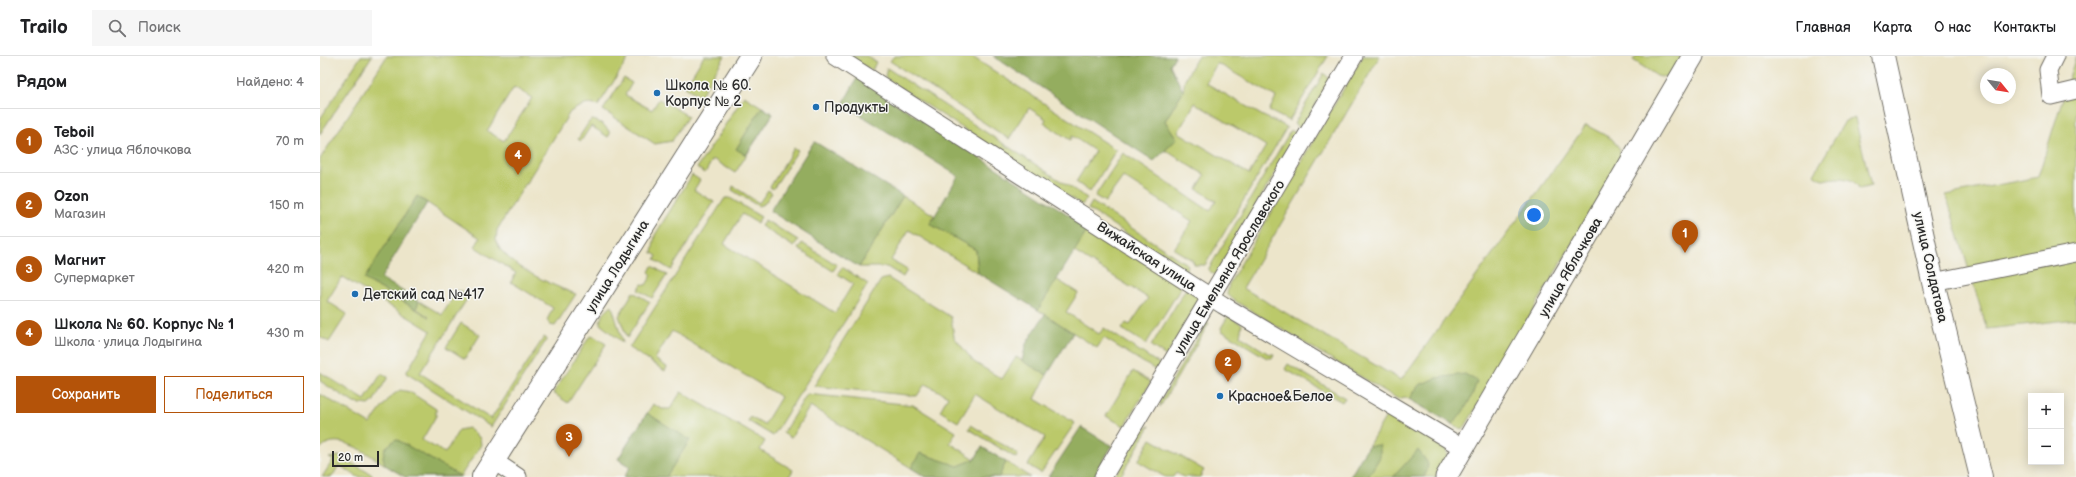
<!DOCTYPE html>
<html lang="ru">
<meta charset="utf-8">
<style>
body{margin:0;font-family:"Balsamiq Sans",sans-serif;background:#f6f6f6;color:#202124}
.controls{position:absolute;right:12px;bottom:12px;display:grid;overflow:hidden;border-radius:0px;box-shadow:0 2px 10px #0003}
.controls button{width:36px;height:36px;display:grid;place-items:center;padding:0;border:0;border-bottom:1px solid #e0e0e0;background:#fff;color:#202124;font:20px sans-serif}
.compass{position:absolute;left:1660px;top:12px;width:36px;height:36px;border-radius:50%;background:#fff;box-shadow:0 2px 10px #0003;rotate:120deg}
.scale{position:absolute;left:12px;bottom:10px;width:47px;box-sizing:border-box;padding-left:4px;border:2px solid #2b2b2b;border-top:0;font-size:11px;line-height:14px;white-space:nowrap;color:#2b2b2b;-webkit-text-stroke:3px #f6f6f2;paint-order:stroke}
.you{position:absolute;left:1214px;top:159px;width:14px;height:14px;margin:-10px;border:3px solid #fff;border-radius:50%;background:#1a73e8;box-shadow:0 0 0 6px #1a73e833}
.badge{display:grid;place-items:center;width:26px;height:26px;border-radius:50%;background:#b45309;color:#fff;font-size:13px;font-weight:700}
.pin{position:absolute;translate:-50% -33px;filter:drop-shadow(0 1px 2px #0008)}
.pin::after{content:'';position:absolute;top:21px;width:14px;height:12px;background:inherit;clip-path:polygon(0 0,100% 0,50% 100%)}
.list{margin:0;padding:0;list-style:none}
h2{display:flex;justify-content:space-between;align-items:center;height:52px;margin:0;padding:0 16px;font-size:17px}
h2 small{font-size:13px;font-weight:400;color:#757577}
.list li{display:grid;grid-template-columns:26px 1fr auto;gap:12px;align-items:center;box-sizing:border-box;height:64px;padding:0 16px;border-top:1px solid #e0e0e0}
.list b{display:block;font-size:15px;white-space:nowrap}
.list p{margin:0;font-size:13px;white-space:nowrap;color:#757577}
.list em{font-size:13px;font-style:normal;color:#757577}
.actions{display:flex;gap:8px;padding:12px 16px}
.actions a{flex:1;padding:9px 0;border:1px solid #b45309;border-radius:0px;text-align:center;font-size:14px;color:#b45309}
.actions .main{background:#b45309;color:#fff}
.icon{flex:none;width:22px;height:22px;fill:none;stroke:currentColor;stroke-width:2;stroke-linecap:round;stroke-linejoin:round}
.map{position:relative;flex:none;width:1756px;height:421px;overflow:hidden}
header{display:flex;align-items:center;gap:24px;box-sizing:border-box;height:56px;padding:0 20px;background:#fff;border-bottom:1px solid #e0e0e0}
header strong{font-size:19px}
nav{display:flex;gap:22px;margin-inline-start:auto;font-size:14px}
.search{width:280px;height:36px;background:#f6f6f6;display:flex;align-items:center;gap:10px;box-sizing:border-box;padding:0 14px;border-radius:0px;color:#757577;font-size:15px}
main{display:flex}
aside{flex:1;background:#fff}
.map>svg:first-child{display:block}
</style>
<header>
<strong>Trailo</strong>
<div class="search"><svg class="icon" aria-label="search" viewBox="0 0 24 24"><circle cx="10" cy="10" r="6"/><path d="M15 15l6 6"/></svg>Поиск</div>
<nav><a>Главная</a><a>Карта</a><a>О нас</a><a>Контакты</a></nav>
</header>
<main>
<aside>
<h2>Рядом<small>Найдено: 4</small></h2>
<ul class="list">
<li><span class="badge">1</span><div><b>Teboil</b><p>АЗС · улица Яблочкова</p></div><em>70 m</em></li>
<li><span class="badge">2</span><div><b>Ozon</b><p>Магазин</p></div><em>150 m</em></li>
<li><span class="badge">3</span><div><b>Магнит</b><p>Супермаркет</p></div><em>420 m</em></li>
<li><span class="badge">4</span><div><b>Школа № 60. Корпус № 1</b><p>Школа · улица Лодыгина</p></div><em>430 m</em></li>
</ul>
<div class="actions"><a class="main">Сохранить</a><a>Поделиться</a></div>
</aside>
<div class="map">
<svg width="1756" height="421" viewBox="0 0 1756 421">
<rect width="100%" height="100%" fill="#f6f6f2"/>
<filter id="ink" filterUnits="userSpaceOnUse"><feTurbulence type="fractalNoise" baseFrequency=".025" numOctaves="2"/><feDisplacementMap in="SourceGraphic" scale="8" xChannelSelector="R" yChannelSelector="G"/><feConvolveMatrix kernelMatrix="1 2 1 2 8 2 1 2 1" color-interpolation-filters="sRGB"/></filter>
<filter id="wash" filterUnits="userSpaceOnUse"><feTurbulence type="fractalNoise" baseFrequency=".012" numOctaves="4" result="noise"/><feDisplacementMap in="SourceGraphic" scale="16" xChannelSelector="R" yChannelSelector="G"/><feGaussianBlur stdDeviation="0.9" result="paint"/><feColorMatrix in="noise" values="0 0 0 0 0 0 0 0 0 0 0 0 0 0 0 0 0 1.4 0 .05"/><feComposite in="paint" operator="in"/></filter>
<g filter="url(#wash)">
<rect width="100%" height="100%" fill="#ece5ca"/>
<g fill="#bbc96b" stroke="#737a4b" fill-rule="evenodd">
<path d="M41 0H52L0 78V63Z"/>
<path d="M67 0H304L308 3 278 50C267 46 260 50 250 56L177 174 176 186C188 210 231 229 256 238L235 270 230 269 227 264 233 252 191 226 196 217 155 191 160 182 97 140 45 223 109 261 96 252 99 245 122 259 137 235H142L146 238 147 243 100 317 171 363 224 281 227 283 171 371 86 317 111 275 22 221 7 245 27 258 9 286 0 281V103ZM194 31 212 42 184 85 167 75Z"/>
<path d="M384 0H405L380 40 365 31Z"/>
<path d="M529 0H547L556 6 552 15Z"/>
<path d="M574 0H651L796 94 770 136 756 126 775 95 752 80 750 84 724 67 726 63 709 52 689 83 570 5Z"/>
<path d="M878 0H1008L969 65 949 55 956 41 897 7 886 27 943 60 967 71 885 209H875L872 204 854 193 872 165 803 121 785 146 775 140 803 97 890 155 896 145 877 133 885 119 845 94 857 83 845 65 863 35 865 23ZM875 47 946 90 929 118 858 76Z"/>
<path d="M1043 0H1060L923 232 1081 324 1266 69 1292 83 1300 93V106L1143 374 1085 341 1078 343 915 245 907 238 909 228Z"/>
<path d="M1316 0H1364L1356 14 1346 22 1337 20 1313 4Z"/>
<path d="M1756 0V263L1667 273 1626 139 1718 121Z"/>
<path d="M567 12 767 142 762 149 568 24 565 20Z"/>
<path d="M1004 17 1010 24 981 73 974 68Z"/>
<path d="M304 22 312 27 305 39 332 54 339 43 368 60 352 85 335 88 283 54Z"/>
<path d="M424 40 453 58 415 117 393 103 385 117 377 112Z"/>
<path d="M1535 62 1551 130 1539 133C1535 120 1514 121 1504 124L1494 118 1525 65Z"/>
<path d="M272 64C280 65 288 71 290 78L288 81 271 70 261 85 258 83 269 66Z"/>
<path d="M971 74 978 78 895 219 888 214Z"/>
<path d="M474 92 478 94 453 133 450 131Z"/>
<path d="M372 119 380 124 374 134 394 146 351 214 335 204 337 200 332 197 335 179Z"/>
<path d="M413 130 439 147 448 134 452 137 444 148 438 150 412 134Z"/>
<path d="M583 140 614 159 610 168 656 194 658 217 589 174 571 204 587 214 583 221 567 211H539Z"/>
<path d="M405 142H410L441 161 437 167 422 158 404 188 515 257 533 228 518 218 522 211 548 228 453 380 428 365 430 361 444 369 461 341 352 275 335 303 347 311 345 315 309 292Z"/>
<path d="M772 146 868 209 865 215 768 153Z"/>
<path d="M445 164 478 184 474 191 441 170Z"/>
<path d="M769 172 862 230 826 288 802 273 806 267 810 269 828 242 753 195Z"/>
<path d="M482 187 517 209 513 215 478 193Z"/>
<path d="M332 210 347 219 332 242 318 234 322 228 326 229 332 219 329 216Z"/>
<path d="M568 222 631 261 634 281 654 306 682 323 696 301 727 319 715 343 755 367 721 417 708 409 725 381 655 338 638 366 620 355 628 340 605 328 597 340 494 330 561 224Z"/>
<path d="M736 223 758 237 746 256 779 278 784 272 841 309 837 315 784 282 777 292 718 254Z"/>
<path d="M866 233 878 241 879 245 846 300 831 290Z"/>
<path d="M313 236 330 246 307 282 299 260Z"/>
<path d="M292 250 303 287 280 268C280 260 286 255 292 250Z"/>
<path d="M908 260 922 268 920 280 949 298H954L952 302H947L902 275 901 272Z"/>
<path d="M887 266 889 267 840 351V345Z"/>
<path d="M141 267 160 279 145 303 126 291Z"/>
<path d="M270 280 275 281 286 288 248 347 233 337Z"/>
<path d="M968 308 1025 342 1022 346 965 313Z"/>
<path d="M813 315 831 326 804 370 786 360Z"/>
<path d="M0 316 45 344 61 318 68 321 53 346 49 349 34 347 0 325Z"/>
<path d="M80 334 90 336 116 353V360L102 384 125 397 139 374 148 372 160 382 161 389 140 421C128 421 94 421 85 420 63 412 21 369 0 393V338L50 368 70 341Z"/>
<path d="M361 336 445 385 440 394 473 414 469 421H304L310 411 298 403 333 348 342 353H350Z"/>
<path d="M487 338 593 349 636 376 630 387 655 403 662 391 710 421H606L490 350 471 382 463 377Z"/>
<path d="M1069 355 1124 388C1131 402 1125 409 1118 421H1030Z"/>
<path d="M651 369 698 398 696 402 649 373Z"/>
<path d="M830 370 800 421H794L823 372Z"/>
<path d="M831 383 884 414 880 421H864L856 417 853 421H845L818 405Z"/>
<path d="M19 400 51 418 54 421H38L19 409 12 421H2L13 404 9 402Z"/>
</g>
<g fill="#94ad5f" stroke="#606c45">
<path d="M673 0H855L850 9 863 35 845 65 857 83 834 105Z"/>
<path d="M537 22 769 172 718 254 658 217 656 194 610 168 638 120 523 48Z"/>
<path d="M442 51 453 58 426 99 416 93Z"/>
<path d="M495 86 583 140 539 211 450 155 493 87Z"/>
<path d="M97 140 107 147 61 222 99 245 96 253 44 223Z"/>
<path d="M725 258 753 277 727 319 702 305 706 288Z"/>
<path d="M1145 318 1157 325C1152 342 1145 355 1133 368L1089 343 1099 329 1117 322Z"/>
<path d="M327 357 370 384 346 421H304L310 411 298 403Z"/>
<path d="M761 371 792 390 774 421H728Z"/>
<path d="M76 383 135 417 141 420 85 421 65 409 63 401 65 392Z"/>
<path d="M1060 389V401L1048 421H1030L1048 390Z"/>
<path d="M662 391 686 406 679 421H606L591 412 600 397 638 410 655 403Z"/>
<path d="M1098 394 1108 407 1107 415 1104 421H1073Z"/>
</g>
</g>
<g filter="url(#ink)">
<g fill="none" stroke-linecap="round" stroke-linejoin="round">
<defs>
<g id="minor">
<path d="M515 0 903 249 1143 392"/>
<path d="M1735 0 1728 14 1731 40 1756 34"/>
<path d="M1613 226 1756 197"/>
<path d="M174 405 198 421"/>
<path d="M783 421 1034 0"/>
</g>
<path id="tertiary" d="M1126 421 1373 0"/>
<g id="secondary">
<path d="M1563 0 1613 226 1661 421"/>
<path d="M163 421 431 0"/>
</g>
</defs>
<use href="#minor" stroke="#6f6c63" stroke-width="19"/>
<use href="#tertiary" stroke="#6f6c63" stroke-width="23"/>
<use href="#secondary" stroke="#6f6c63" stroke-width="24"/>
<use href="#minor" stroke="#fff" stroke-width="17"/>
<use href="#tertiary" stroke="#fff" stroke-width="21"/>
<use href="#secondary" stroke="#fff" stroke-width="22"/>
</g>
</g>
<g fill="#1f6fb2" stroke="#f6f6f2" stroke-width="1.5">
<circle cx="337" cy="37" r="4"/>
<circle cx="496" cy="51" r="4"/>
<circle cx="35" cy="238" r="4"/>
<circle cx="900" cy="340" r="4"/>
</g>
<g text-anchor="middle" stroke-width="3" stroke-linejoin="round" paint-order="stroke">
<g font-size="14" fill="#2b2b2b" stroke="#f6f6f2" text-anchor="start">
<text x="345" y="34">Школа № 60.<tspan x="345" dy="16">Корпус № 2</tspan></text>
<text x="504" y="56">Продукты</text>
<text x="43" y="243">Детский сад №417</text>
<text x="908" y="345">Красное&amp;Белое</text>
</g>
<g font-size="14" fill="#2b2b2b" stroke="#f6f6f2">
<text transform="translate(827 200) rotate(33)" y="5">Вижайская улица</text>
<text transform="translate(297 210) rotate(-58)" y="5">улица Лодыгина</text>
<text transform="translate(909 211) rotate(-59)" y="5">улица Емельяна Ярославского</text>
<text transform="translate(1250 211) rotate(-60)" y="5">улица Яблочкова</text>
<text transform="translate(1611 211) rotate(77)" y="5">улица Солдатова</text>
</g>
</g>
</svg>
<div class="controls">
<button>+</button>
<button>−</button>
</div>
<svg class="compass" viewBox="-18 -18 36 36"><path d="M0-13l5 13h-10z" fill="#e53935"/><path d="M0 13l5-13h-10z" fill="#757577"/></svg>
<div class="scale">20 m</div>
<div class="you"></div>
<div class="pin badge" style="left:1365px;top:197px">1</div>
<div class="pin badge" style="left:908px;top:326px">2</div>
<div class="pin badge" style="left:249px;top:401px">3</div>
<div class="pin badge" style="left:198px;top:119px">4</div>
</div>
</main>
